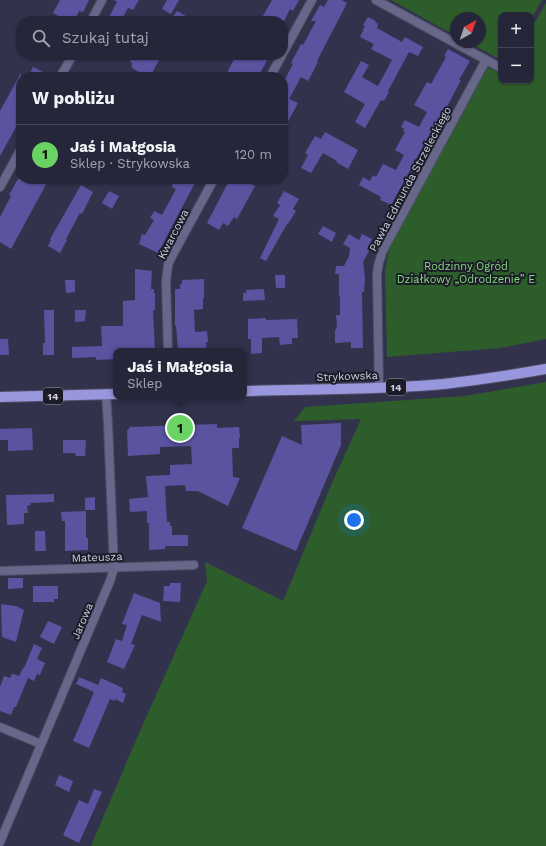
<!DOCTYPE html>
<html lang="pl">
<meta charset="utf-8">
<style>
body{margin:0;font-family:"Work Sans",sans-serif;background:#323245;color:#f1f3f6}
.controls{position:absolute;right:12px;top:12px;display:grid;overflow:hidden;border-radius:8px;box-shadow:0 1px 3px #0004}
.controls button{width:36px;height:36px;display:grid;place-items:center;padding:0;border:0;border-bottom:1px solid #424354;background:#26263a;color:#f1f3f6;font:20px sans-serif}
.compass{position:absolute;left:450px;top:12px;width:36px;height:36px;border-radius:50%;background:#26263a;box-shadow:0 1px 3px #0004;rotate:40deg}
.you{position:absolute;left:354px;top:520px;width:14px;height:14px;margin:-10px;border:3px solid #fff;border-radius:50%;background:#1a73e8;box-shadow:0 0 0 6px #1a73e833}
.badge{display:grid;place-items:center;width:26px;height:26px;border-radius:50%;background:#6ad363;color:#111;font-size:13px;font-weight:700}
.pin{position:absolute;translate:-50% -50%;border:2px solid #fff;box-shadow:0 1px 4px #0006}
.popup{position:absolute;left:113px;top:348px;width:134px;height:52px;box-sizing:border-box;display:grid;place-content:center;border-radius:8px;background:#26263a;filter:drop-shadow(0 1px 3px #0005);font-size:13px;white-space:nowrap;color:#a4a5af}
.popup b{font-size:15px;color:#f1f3f6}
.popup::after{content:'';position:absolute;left:50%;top:100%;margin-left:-8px;border:8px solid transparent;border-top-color:#26263a}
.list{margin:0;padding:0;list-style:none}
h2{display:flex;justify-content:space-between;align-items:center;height:52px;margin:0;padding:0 16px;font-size:17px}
h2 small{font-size:13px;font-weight:400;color:#a4a5af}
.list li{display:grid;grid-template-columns:26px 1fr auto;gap:12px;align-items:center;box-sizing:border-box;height:60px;padding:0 16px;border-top:1px solid #424354}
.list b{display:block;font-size:15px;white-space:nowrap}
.list p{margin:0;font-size:13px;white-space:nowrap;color:#a4a5af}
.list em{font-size:13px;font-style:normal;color:#a4a5af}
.icon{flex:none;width:22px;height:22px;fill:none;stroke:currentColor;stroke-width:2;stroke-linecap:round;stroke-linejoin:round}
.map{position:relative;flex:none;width:546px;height:846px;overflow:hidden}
.search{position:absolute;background:#26263a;box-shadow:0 1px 3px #0004;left:16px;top:16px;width:272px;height:44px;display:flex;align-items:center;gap:10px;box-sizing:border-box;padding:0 14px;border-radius:16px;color:#a4a5af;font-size:15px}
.panel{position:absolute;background:#26263a;box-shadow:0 1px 3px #0004;left:16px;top:72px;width:272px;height:112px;border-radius:16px}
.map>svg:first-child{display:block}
</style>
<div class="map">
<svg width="546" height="846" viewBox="0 0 546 846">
<rect width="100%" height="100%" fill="#33324d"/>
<g fill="#2d5d2a">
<path d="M391 0H542L531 19V15H501V60L468 42H480V18H456V36Z"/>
<path d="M546 3V339L500 348 387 357 385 271 389 248 488 67 501 74V81H531V29Z"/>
<path d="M546 382V846H91L136 740 207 581 205 562 283 601 332 483 361 419 294 421 305 407 465 396Z"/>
</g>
<g fill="#5953a0">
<path d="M60 0H89L83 12 79 11 74 21H58L60 17 53 13Z"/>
<path d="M114 0H139L133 10 128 8 121 21H107L117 2Z"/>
<path d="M167 0H179L171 14 162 9Z"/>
<path d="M272 0H299L293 11 290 9 284 21H260Z"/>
<path d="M328 0H342L347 3 317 61H318L315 68 308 81 301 77 289 99 298 103 283 131V83L293 64 291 63 301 44 303 45 316 21H311L320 5 324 7Z"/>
<path d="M177 11 195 21H170Z"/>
<path d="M368 17 376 21 375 22 378 24 377 28 402 42 405 37 423 47 418 56 409 52 388 91 389 92 384 101 381 100 365 128 355 122 365 104 344 92 361 61 369 65 362 77 378 86 392 60 371 49 374 44 360 37 365 26 363 25Z"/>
<path d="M448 49 470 61 459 80H461L439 122 437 121 391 205 380 200 381 197 359 185 363 177 370 181 373 175 376 177 383 164 396 170 404 155 395 150 405 132 403 131 404 129 401 127 405 120 419 127 427 112 414 105 427 82 431 84 446 57 444 56Z"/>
<path d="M134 55H155L160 58 150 77H137L139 72 132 68V63L130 62Z"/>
<path d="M236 55H270L258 77H225Z"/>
<path d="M33 67 53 77H28Z"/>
<path d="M21 73V118L0 156V111Z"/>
<path d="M325 132 358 150 348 169 336 162 337 161 323 153 311 173 301 168 308 155 305 153 315 136 321 139Z"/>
<path d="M18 179H49L11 249 0 242V217L11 196 9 195Z"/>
<path d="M161 179H197L158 253 139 244 142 234 145 235 154 220 150 218 154 211 162 215 176 189 172 187 173 185Z"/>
<path d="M230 179H242L255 186 237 219 234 217 228 226 223 223 219 230 207 223Z"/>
<path d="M81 185 93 192 82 214 80 213 66 239 67 240 60 253 48 246 51 240 50 239Z"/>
<path d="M109 191 119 196 112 209 102 203Z"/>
<path d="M284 191 299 199 293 209 296 211 288 224H287L266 261 260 258 279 219 273 216 280 205 277 203Z"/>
<path d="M323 226 336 233 332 242 318 234Z"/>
<path d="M349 234 359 240 362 234 372 239 367 249 369 251 363 262 365 278 364 292H362L363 348H351V342L335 343V330L336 329V328L337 327 336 315H340V296H339V274H335L336 266H344L349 256 350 248 343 244Z"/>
<path d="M135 269 152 271 151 289H154V293H155V310H153L155 351H116V359L96 360V357L72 358V347L102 346 101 326H123V301L135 300Z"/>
<path d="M275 275H285V288H276Z"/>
<path d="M204 279V298H203V309L194 310 195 332 207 331 208 342H206L207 351H185V349L178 350 176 326H175V289H180V284H182V280Z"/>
<path d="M65 280H75V292L66 293Z"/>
<path d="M264 289 265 300 243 301V293H246V290Z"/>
<path d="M44 310H54V355H43V343H45Z"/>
<path d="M75 310H86L85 321 75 322Z"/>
<path d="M266 318V320L297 319 298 338H292V344L280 345 279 337 262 338V353L251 354V339H248V319Z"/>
<path d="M0 339H8L9 355H0Z"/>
<path d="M341 423V445L296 551 242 528 282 436 302 445 301 425Z"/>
<path d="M217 424V428L239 427 240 438H239V448H232L233 477 240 478 228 506 198 491H186L185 485 165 486 167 522H170V526H172V535H188V546H165V549L149 550V523H147V511L130 512 129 499 148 497 146 476 170 475V465L192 464 191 446 160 447V454L128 456 127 431 130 427Z"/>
<path d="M32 428 33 450 8 451V440H0V429Z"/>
<path d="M63 440H86L85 456H76L75 453H63Z"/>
<path d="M54 494V502L30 503 31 505 27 506 28 513H24V524L7 525 6 495Z"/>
<path d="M95 497V510H85V498Z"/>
<path d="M86 511V538H88V550L65 551V521H62L61 512Z"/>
<path d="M35 531H45L46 551H35Z"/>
<path d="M8 578H23V588L8 589Z"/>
<path d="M170 583H181L180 602 163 601 164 586H170Z"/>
<path d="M33 586H58V599H54V602H33Z"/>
<path d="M134 593 160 603 161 622 142 615 131 644 135 645 124 669 107 662 116 639 122 641 127 625 122 624Z"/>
<path d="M1 604 16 606 24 610 16 642 2 637Z"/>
<path d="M48 621 62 627 54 644 40 637Z"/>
<path d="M34 644 42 648 37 659 45 663 40 675 37 674 34 681 28 678 16 707H14L11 715 0 711V687L4 676 10 678 12 674H13L19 676 23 668H24Z"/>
<path d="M79 677 98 685 101 678 123 688 122 692 126 694 123 703 115 699V701L110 699 89 748 73 741 94 692 76 684Z"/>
<path d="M59 775 73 781 69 792 55 785Z"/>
<path d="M94 789 102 792 79 843 63 835 79 800 88 804Z"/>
</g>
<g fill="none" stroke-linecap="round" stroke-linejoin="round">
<defs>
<g id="street">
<path d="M376 0 501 68"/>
<path d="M91 21 102 0"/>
<path d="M283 53 312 0"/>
<path d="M60 77 73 55"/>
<path d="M270 77 282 55"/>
<path d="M0 187 21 149"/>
<path d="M168 351 166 282 168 265 171 258 214 179"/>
<path d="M379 387 377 274C378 263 381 253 387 243L486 60"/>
<path d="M0 571 194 565"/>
<path d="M0 727 41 744"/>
<path d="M0 842 110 581 114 568 108 424 106 394"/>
</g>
<g id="primary">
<path d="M244 391C311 389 378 390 444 384 478 380 512 375 546 369"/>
<path d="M0 397 116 394"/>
</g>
</defs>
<use href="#street" stroke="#4f4e67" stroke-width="10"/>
<use href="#primary" stroke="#4f4e67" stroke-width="12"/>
<use href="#street" stroke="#67678a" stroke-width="8"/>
<use href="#primary" stroke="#9897dd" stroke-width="10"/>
</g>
<g text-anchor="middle" stroke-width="4" stroke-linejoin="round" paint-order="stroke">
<g fill="#1c1c28" stroke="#9999a9" stroke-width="1">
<rect x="386" y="379" width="20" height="16" rx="3"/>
<rect x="43" y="388" width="20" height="16" rx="3"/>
</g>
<g font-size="10" font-weight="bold" fill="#cfcfe0">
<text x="396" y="391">14</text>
<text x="53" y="400">14</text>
</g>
<g font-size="11" fill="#cfcfe0" stroke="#1c1c28">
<text transform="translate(410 179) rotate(-62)" y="4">Pawła Edmunda Strzeleckiego</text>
<text transform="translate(173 234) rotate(-63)" y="4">Kwarcowa</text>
<text transform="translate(347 376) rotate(-2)" y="4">Strykowska</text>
<text transform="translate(97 557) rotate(-2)" y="4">Mateusza</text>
<text transform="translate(82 621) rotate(-67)" y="4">Jarowa</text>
</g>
<g font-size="11" fill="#85d97e" stroke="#1c1c28">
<text x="466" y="270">Rodzinny Ogród<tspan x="466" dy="13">Działkowy „Odrodzenie” E</tspan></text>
</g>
</g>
</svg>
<div class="controls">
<button>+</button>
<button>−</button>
</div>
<svg class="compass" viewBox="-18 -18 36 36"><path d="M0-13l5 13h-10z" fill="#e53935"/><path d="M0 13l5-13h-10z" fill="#a4a5af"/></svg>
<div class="you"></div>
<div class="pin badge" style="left:180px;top:428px">1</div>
<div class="popup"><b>Jaś i Małgosia</b>Sklep</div>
<div class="search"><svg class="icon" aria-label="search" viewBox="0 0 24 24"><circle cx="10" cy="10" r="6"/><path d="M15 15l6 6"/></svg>Szukaj tutaj</div>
<section class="panel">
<h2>W pobliżu<small></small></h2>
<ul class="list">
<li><span class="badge">1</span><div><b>Jaś i Małgosia</b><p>Sklep · Strykowska</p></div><em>120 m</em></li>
</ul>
</section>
</div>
